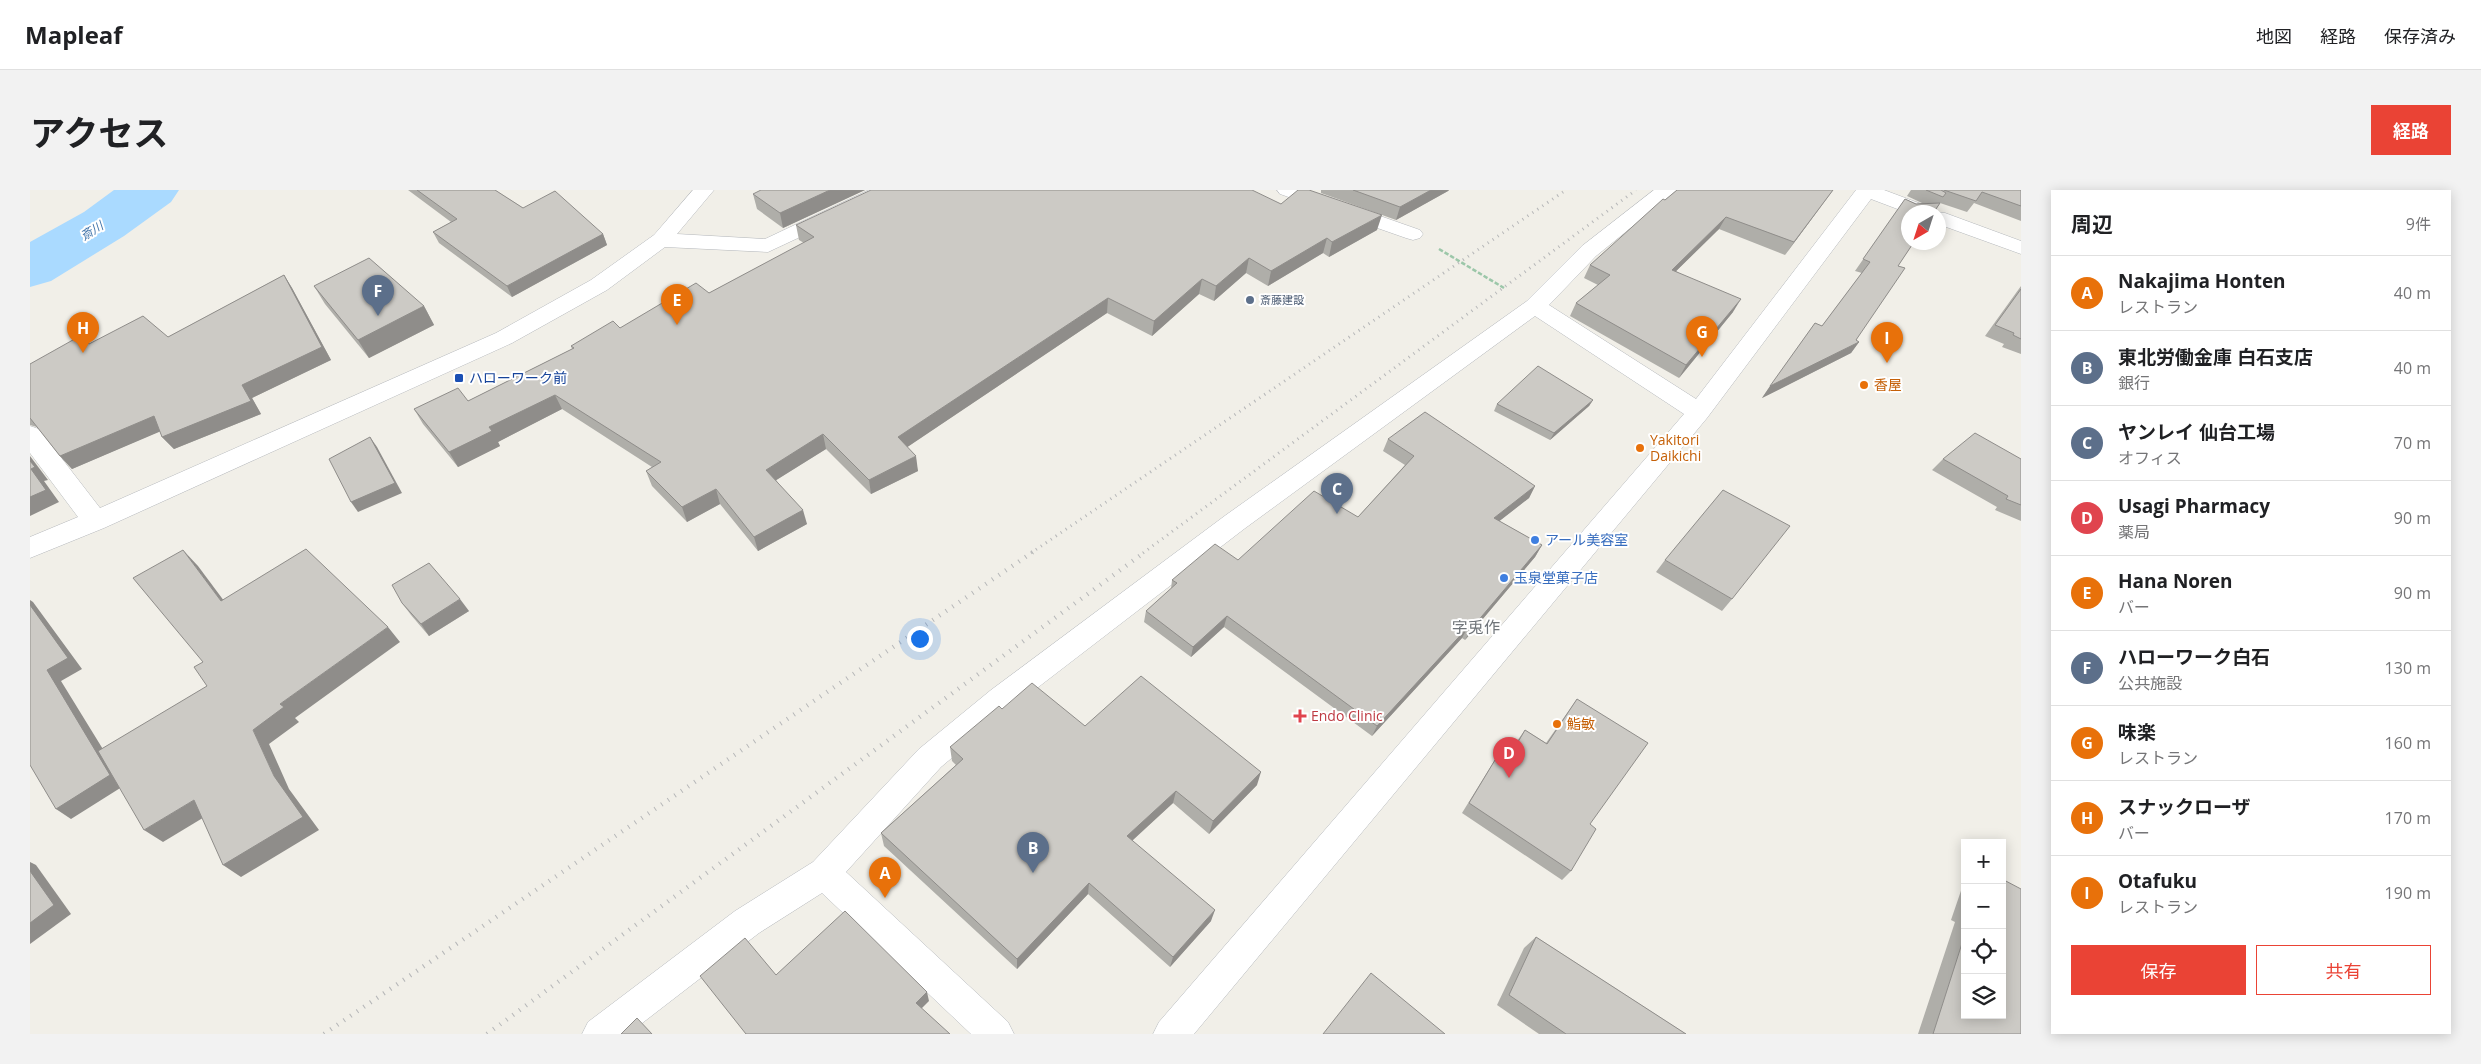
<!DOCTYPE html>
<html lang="ja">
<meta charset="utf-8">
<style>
body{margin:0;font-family:"Open Sans","Noto Sans JP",sans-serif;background:#f2f2f2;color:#202124}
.controls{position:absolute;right:15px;bottom:15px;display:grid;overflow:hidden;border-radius:0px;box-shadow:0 2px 12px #0003}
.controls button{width:45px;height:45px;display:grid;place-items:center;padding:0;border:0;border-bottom:1px solid #e0e0e0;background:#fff;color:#202124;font:25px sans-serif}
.compass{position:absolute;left:1871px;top:15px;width:45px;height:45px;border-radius:50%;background:#fff;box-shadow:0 2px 12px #0003;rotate:219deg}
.you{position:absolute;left:889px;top:448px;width:18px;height:18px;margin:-12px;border:4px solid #fff;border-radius:50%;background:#1a73e8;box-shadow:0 0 0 8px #1a73e833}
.badge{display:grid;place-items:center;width:32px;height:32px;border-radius:50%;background:#ea4335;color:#fff;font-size:16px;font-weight:700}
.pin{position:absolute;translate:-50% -41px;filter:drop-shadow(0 1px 2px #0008)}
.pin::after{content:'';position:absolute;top:26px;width:18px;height:15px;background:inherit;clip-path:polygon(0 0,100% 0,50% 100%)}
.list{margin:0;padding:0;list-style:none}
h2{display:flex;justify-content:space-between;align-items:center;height:65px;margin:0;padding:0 20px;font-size:21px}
h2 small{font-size:16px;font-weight:400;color:#757577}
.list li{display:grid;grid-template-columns:32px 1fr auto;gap:15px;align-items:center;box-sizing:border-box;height:75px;padding:0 20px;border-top:1px solid #e0e0e0}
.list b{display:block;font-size:19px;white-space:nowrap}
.list p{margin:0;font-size:16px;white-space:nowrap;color:#757577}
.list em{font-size:16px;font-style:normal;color:#757577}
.actions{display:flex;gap:10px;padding:15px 20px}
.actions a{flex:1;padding:11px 0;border:1px solid #ea4335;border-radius:0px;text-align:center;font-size:18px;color:#ea4335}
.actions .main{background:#ea4335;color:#fff}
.icon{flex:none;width:28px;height:28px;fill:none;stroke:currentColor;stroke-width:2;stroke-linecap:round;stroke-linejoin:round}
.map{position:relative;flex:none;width:1991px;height:844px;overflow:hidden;border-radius:0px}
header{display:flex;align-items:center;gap:30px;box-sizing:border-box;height:70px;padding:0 25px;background:#fff;border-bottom:1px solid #e0e0e0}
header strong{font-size:24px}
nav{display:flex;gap:28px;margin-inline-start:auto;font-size:18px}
.intro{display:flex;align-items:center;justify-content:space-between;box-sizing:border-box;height:120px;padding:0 30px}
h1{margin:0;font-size:35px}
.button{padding:12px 22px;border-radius:0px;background:#ea4335;color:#fff;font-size:18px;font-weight:700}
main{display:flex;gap:30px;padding:0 30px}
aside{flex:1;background:#fff;border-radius:0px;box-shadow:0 2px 12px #0003}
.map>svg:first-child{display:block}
</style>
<header>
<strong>Mapleaf</strong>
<nav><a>地図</a><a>経路</a><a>保存済み</a></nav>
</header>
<div class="intro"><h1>アクセス</h1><a class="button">経路</a></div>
<main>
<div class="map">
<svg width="1991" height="844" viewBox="0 0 1991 844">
<rect width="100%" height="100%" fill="#f1efe8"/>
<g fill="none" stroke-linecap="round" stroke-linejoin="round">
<path fill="#aadaff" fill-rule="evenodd" d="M84 0H149L141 12 94 46 21 91 0 97V52L54 22Z"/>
<defs>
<g id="minor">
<path d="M663 0H684L647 44 735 49 839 0H865L862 4 738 62 635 57 577 100 482 153 74 338 0 368V347L48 327 0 263V236L9 239 70 318 466 143 561 90 624 45Z"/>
<path d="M1247 0H1276L1390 40 1393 44 1390 48 1383 50 1376 48 1250 4Z"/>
<path d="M1624 0H1647L1566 66 1519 115 1666 209 1826 0H1854L1902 18 1905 22 1915 23 1991 51V64L1908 34V22L1878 23 1841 9 1677 228 1164 844H1123L1129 832 1654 224 1505 126 1214 339 981 518 911 577 816 682 978 832 984 844H941L792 703 729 743 598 844H552L558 832 705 721 783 672 889 559 961 500 1196 325 1497 111 1552 56Z"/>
</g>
</defs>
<use href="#minor" stroke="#b5b8bc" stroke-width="1"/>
<path stroke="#9cc7a9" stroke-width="2.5" stroke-dasharray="4.5 2" stroke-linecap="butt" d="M1409 59 1474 98"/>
<use href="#minor" fill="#fff" fill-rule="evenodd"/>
<g stroke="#b6b7b8" stroke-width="3" stroke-dasharray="1 5" stroke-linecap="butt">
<path d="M1001 363 1536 0"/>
<path d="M1113 363 1606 0"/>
</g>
<g stroke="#b6b7b8" stroke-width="4.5" stroke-dasharray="1 7" stroke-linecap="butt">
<path d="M294 844 1003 362"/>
<path d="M457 844 1115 362"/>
</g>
</g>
<g fill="#afaea9">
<path d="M378 0H465L493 18 573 44 577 55 482 107 409 53 403 42 421 32Z"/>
<path d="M835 0 753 38 727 19 723 4Z"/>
<path d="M1291 0H1419L1418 1 1366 30 1291 3Z"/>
<path d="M1647 0H1803L1755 65 1689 39 1646 81 1703 122 1649 188 1540 126 1546 113 1568 95 1554 88 1560 75Z"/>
<path d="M1881 0H1991V31L1944 13 1937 22 1910 13 1868 76 1826 150 1829 152 1821 163 1732 208 1785 133 1792 136 1832 83 1825 81 1875 9 1886 14 1892 13 1877 6Z"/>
<path d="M1251 14 1347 40 1299 67 1293 63 1238 96 1216 83 1184 111 1169 104 1122 146 1077 123 877 257 888 281 841 304 796 259 746 290 777 334 728 361 690 314 657 332 622 296 616 281 622 277 532 219 468 252 470 256 428 277 393 234 384 219 438 211 542 159 541 156 590 138 679 103 774 53 769 50 766 35Z"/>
<path d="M254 85 262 98 301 170 222 208 231 224 144 259 132 247 130 241 42 279 30 266 7 237 0 235V174L59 154 138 147Z"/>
<path d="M284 96 394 116 404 135 339 168 295 114Z"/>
<path d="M1991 96V164L1972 157 1974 154 1955 146Z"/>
<path d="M1563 210 1559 216 1520 250 1464 221 1467 214Z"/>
<path d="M1358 249 1505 296 1499 308 1469 331 1512 355 1505 367 1435 450 1432 448 1342 546 1194 437 1161 467 1114 432 1116 421 1141 399 1142 390 1208 370 1328 327 1375 275 1353 261Z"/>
<path d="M1913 269H1991V331L1965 320 1967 317 1902 280Z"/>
<path d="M1635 370 1702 409 1692 421 1626 382Z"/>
<path d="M372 413 439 421 399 446 381 425Z"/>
<path d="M1547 509 1560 634 1541 681 1532 690 1432 623 1458 581 1465 570 1473 575 1487 551 1495 540 1516 553Z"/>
<path d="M972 519 1055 536 1227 595 1179 644 1143 613 1102 651 1181 731 1140 777 1058 704 987 779 854 656 851 643 926 575 922 571 920 557Z"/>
<path d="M1935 689V825L1991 844H1888L1925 732 1921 730Z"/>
<path d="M1506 747 1656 844H1509L1467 815 1494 758Z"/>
</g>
<g fill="#8f8d8a">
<path d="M800 0H835L753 38 750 23Z"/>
<path d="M1401 0H1419L1418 1 1366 30 1370 17Z"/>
<path d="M1803 0 1755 65 1764 52Z"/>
<path d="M1352 25 1347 40 1299 67 1302 52Z"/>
<path d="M1696 27 1689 39 1635 92 1642 80Z"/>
<path d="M573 44 577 55 482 107 477 96Z"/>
<path d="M1297 48 1293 63 1238 96 1241 81Z"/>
<path d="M1219 68 1216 83 1184 111 1186 96Z"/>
<path d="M254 85 262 98 301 170 222 208 231 224 144 259 132 247 212 195Z"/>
<path d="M1172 89 1169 104 1122 146 1124 131Z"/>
<path d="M1078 108 1077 123 870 262 868 247Z"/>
<path d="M1711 109 1703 122 1649 188 1656 175Z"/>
<path d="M394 116 404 135 339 168 328 150Z"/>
<path d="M1829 152 1821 163 1732 208 1740 196Z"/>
<path d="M525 205 532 219 468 252 470 256 428 277 419 262 459 237Z"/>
<path d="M1563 210 1559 216 1520 250 1524 243Z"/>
<path d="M124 226 136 239 42 279 30 266Z"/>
<path d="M793 244 796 259 740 294 736 280Z"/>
<path d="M340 247 347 257 372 303 328 322 321 312Z"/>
<path d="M0 266 18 290 14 291 29 312 0 326Z"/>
<path d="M886 266 888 281 841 304 839 290Z"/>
<path d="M1505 296 1499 308 1458 340 1464 328Z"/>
<path d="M686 299 690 314 657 332 652 317Z"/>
<path d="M773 320 777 334 728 361 724 347Z"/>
<path d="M1512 355 1505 367 1435 450 1441 439Z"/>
<path d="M153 360 168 376 206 427 191 411Z"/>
<path d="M430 409 439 421 399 446 391 434Z"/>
<path d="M0 410 3 412 52 479 31 491 95 595 41 629 26 619 17 480 0 415Z"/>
<path d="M1197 426 1194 437 1161 467 1163 457Z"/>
<path d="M358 437 370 452 265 528 269 532 239 554 259 599 289 640 211 687 193 675 244 586 223 540 250 514Z"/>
<path d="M1438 437 1432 448 1342 546 1347 536Z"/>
<path d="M1231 582 1227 595 1179 644 1183 631Z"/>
<path d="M1146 601 1143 613 1094 658 1097 646Z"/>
<path d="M164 610 181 623 133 652 114 640Z"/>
<path d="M0 672 6 675 41 724 0 754Z"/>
<path d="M1059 693 1058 704 987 779V769Z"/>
<path d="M1185 720 1181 731 1140 777 1143 767Z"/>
<path d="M897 802 899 811 888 822 886 813Z"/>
</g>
<g fill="#cccac5" stroke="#8f8d8a">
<path d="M387 0H465L493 18 525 1 573 44 477 96 403 42 427 29Z"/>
<path d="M731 0H800L750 23 723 4Z"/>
<path d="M841 0H1222L1251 14 1268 0H1279L1352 25 1302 52 1297 48 1241 81 1219 68 1186 96 1172 89 1124 131 1078 108 868 247 886 266 839 290 793 244 736 280 773 320 724 347 686 299 652 317 616 281 631 272 525 205 459 237 462 241 419 262 384 219 428 198 438 211 544 158 541 156 583 131 590 138 666 93 679 103 784 47 766 35Z"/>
<path d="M1323 0H1401L1370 17Z"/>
<path d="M1647 0H1803L1764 52 1696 27 1642 80 1711 109 1656 175 1546 113 1580 85 1560 75 1633 9 1635 10Z"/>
<path d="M1896 0H1911L1916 3 1913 7Z"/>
<path d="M1914 0H1991V16L1952 2 1946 11Z"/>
<path d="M1875 9 1886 14 1910 13 1904 22H1878V52H1884L1868 76 1875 78 1826 150 1829 152 1740 196 1785 133 1792 136 1840 72 1833 69Z"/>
<path d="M339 68 394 116 328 150 284 96Z"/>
<path d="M254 85 292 157 212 195 221 211 132 247 124 226 30 266 0 228V174L50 146 59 154 113 126 138 147Z"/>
<path d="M1991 99V149L1983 145 1984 143 1965 135Z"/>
<path d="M1508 176 1563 210 1524 243 1467 214Z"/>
<path d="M1395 222 1505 296 1464 328 1512 355 1441 439 1438 437 1347 536 1197 426 1163 457 1116 421 1147 393 1142 390 1185 354 1208 370 1284 301 1328 327 1384 266 1358 249Z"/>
<path d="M1945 243 1991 269V315L1976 309 1978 306 1913 269Z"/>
<path d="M340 247 365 293 321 312 299 269Z"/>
<path d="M0 271 5 277 1 279 16 300 0 307Z"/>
<path d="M1693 300 1760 336 1702 409 1635 370Z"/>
<path d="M276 359 358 437 250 514 254 517 223 540 244 586 273 627 193 675 164 610 114 640 68 561 177 496 164 477 173 472 103 388 153 360 191 411Z"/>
<path d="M399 373 430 409 391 434 372 413 362 395Z"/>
<path d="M0 415 38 468 17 480 80 585 26 619 0 575Z"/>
<path d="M1111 486 1231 582 1183 631 1146 601 1097 646 1185 720 1143 767 1059 693 987 769 851 643 933 569 920 557 969 516 972 519 1002 493 1055 536Z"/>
<path d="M1547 509 1618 553 1560 634 1566 639 1541 681 1439 613 1465 570 1474 576 1495 540 1517 554Z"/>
<path d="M0 681 24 715 0 733Z"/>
<path d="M1972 689 1991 699V844H1903L1935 744V825H1972Z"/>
<path d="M815 721 897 802 886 813 920 844H716L670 786 715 748 746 785Z"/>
<path d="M1506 747 1656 844H1536L1479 805Z"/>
<path d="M1341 783 1415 844H1293Z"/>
<path d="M607 828 622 844H591Z"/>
</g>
<circle fill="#5c6f8a" stroke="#fff" stroke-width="2" cx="1220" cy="110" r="5"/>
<rect fill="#1a4fb4" stroke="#fff" stroke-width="2" x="424" y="183" width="10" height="10" rx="2.5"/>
<g fill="#e8710a" stroke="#fff" stroke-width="2">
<circle cx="1834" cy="195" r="5"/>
<circle cx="1610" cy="258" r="5"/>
<circle cx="1527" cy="534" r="5"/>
</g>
<g fill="#3f7fe0" stroke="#fff" stroke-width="2">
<circle cx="1505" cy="350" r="5"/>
<circle cx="1474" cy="388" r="5"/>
</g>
<path fill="#e0444e" stroke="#fff" stroke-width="2" d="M1267.5 518.5h5v5h5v5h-5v5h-5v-5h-5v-5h5z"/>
<g text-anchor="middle" stroke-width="4" stroke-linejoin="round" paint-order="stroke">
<g font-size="11" fill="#4e5e75" stroke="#fff" text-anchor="start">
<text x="1230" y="114">斎藤建設</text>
</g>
<g font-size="12" font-style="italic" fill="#4174aa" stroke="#fff">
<text transform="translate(62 41) rotate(-32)" y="4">斎川</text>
</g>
<g font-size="14" fill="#164399" stroke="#fff" text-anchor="start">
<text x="439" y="193">ハローワーク前</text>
</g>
<g font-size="14" fill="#c56008" stroke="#fff" text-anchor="start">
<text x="1844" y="200">香屋</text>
<text x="1620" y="255">Yakitori<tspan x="1620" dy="16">Daikichi</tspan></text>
<text x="1537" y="539">鮨敏</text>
</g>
<g font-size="14" fill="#366cbe" stroke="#fff" text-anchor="start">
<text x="1515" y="355">アール美容室</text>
<text x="1484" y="393">玉泉堂菓子店</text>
</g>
<g font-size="14" fill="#be3a42" stroke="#fff" text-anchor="start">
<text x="1281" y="531">Endo Clinic</text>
</g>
<g font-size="16" fill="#70757a" stroke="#fff">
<text x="1446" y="443">字兎作</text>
</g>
</g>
</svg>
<div class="controls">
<button>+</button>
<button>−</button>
<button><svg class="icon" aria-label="locate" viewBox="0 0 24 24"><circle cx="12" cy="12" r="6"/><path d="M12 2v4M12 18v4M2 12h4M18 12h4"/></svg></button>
<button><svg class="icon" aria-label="layers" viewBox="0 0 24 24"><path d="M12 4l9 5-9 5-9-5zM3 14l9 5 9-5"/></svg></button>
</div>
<svg class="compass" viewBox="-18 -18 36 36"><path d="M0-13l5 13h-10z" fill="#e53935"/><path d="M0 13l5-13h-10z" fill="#757577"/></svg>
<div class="you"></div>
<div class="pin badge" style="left:855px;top:708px;background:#e8710a">A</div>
<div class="pin badge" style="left:1003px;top:683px;background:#5c6f8a">B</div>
<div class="pin badge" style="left:1307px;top:324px;background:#5c6f8a">C</div>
<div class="pin badge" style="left:1479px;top:588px;background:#e0444e">D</div>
<div class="pin badge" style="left:647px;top:135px;background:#e8710a">E</div>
<div class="pin badge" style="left:348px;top:126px;background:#5c6f8a">F</div>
<div class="pin badge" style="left:1672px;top:167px;background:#e8710a">G</div>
<div class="pin badge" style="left:53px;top:163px;background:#e8710a">H</div>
<div class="pin badge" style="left:1857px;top:173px;background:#e8710a">I</div>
</div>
<aside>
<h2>周辺<small>9件</small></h2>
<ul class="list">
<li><span class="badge" style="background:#e8710a">A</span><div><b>Nakajima Honten</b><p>レストラン</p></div><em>40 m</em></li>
<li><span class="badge" style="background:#5c6f8a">B</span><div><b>東北労働金庫 白石支店</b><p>銀行</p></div><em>40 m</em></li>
<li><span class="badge" style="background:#5c6f8a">C</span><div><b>ヤンレイ 仙台工場</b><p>オフィス</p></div><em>70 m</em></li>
<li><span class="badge" style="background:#e0444e">D</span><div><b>Usagi Pharmacy</b><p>薬局</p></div><em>90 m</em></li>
<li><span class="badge" style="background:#e8710a">E</span><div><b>Hana Noren</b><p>バー</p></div><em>90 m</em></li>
<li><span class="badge" style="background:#5c6f8a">F</span><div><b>ハローワーク白石</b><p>公共施設</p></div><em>130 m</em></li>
<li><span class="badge" style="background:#e8710a">G</span><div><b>味楽</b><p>レストラン</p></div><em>160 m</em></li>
<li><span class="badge" style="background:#e8710a">H</span><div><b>スナックローザ</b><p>バー</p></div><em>170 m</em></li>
<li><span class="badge" style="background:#e8710a">I</span><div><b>Otafuku</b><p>レストラン</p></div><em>190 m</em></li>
</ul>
<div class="actions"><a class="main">保存</a><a>共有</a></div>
</aside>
</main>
